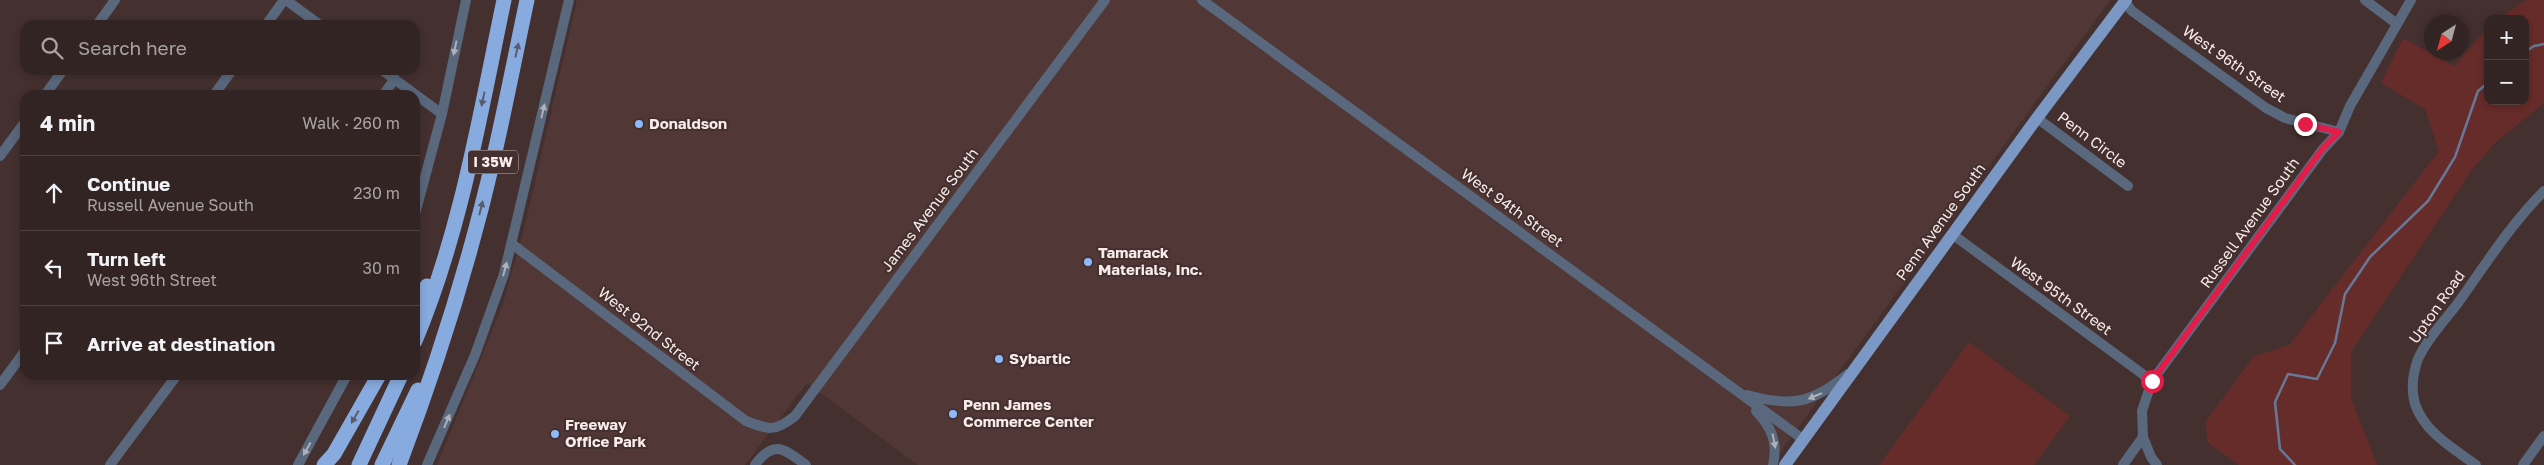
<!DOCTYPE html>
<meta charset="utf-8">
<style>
body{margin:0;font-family:"Golos Text",sans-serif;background:#3a2c2b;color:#f1f3f6}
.controls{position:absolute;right:15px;top:15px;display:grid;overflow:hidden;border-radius:10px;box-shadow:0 2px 8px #0003}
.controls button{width:45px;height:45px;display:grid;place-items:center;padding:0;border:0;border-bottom:1px solid #4d4141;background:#322423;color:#f1f3f6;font:25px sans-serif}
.compass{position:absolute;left:2424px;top:15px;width:45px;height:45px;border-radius:50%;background:#322423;box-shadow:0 2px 8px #0003;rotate:216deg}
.stop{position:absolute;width:15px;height:15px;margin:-11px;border:4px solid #e11d48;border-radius:50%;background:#fff}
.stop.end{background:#e11d48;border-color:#fff;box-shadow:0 1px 5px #0008}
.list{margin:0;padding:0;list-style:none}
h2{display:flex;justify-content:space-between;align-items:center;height:65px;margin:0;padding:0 20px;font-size:21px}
h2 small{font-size:16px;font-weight:400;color:#a8a4a6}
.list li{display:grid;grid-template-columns:32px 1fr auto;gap:15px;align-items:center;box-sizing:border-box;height:75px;padding:0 20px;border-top:1px solid #4d4141}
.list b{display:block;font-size:19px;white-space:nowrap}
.list p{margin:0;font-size:16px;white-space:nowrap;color:#a8a4a6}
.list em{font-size:16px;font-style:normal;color:#a8a4a6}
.icon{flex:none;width:28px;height:28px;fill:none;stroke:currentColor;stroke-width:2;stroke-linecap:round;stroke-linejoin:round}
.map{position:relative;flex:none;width:2544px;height:465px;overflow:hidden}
.search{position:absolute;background:#322423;box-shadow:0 2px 8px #0003;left:20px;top:20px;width:400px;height:55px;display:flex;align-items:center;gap:12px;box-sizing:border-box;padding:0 18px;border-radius:15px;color:#a8a4a6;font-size:19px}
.panel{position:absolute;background:#322423;box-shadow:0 2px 8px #0003;left:20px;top:90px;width:400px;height:290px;border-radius:15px}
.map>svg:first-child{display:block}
</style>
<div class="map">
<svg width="2544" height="465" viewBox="0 0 2544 465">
<rect width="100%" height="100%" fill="#43302f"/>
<path fill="#513735" d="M577 0H2110L1771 465H918L807 383 745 465H437L502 307 525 225Z"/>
<g fill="#662c29">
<path d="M2526 0H2544V103L2495 143 2471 171 2351 352V397L2377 465H2239L2207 442 2206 421 2253 357 2289 345 2439 151 2425 109 2381 83 2403 38 2454 66 2488 27V101H2525V19H2499Z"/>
<path d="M1969 342 2070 416 2034 465H1879Z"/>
</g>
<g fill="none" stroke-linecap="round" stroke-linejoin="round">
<g stroke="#677999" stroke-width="2.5">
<path d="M2525 52 2534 46 2544 44"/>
<path d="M2295 465 2280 449 2275 402 2288 374 2317 379 2335 343 2345 294 2370 257 2428 201 2455 157 2478 91 2488 83"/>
</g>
<g stroke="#59687d" stroke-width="10">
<path d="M286 0 320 25"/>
<path d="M1202 0 1804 440"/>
<path d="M2123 0 2132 11 2266 108 2285 118 2339 132"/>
<path d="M2365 0 2397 24"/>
<path d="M97 25 115 0"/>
<path d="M266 25 284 0"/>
<path d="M382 70 442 114"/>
<path d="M45 95 63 70"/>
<path d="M214 95 232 70"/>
<path d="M383 95 395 79"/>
<path d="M2037 118 2128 186"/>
<path d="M0 156 25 122"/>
<path d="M415 214 442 114 466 0"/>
<path d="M1952 234 2152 381"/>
<path d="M512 244 746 421C769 430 775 432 795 416L1105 0"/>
<path d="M0 385 25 351"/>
<path d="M1747 395C1792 407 1811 404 1848 374"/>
<path d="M1756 411C1772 428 1778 442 1773 465"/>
<path d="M2143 437 2151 457 2157 465"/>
<path d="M110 465 177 375"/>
<path d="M298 465 347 375"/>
<path d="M427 465 475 355 504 274 569 0"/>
<path d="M755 465C774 439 784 449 806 465"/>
<path d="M2123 465 2143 437 2142 411 2152 381 2323 149 2339 132 2350 106 2411 0"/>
<path d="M2476 465C2453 448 2425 433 2415 404 2411 390 2413 373 2418 359 2427 339 2445 320 2458 303 2485 265 2511 224 2544 191"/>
<path d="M2523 465 2544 436"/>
</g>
<path stroke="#7b98c4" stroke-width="12" d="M1785 465 2037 118 2126 0"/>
<g stroke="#87abdf" stroke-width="15">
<path d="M415 308 427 286"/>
<path d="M415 341C461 232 480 114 504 0"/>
<path d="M324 465 334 454 379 375"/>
<path d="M359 465 401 375"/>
<path d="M382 465 418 390"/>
<path d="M399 465C437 365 470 261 494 156 506 104 516 52 527 0"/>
</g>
</g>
<defs><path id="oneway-solid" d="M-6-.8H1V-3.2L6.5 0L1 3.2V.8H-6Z" transform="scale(1.25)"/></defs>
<g fill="#b0b0b9">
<use href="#oneway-solid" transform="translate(455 48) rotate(102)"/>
<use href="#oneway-solid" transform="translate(543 111) rotate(-77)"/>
<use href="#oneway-solid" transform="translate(505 269) rotate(-75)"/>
<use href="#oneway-solid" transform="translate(1815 396) rotate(157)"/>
<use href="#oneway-solid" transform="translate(447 421) rotate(-67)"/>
<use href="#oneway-solid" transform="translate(1774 441) rotate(79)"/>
<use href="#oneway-solid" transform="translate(307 449) rotate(119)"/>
</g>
<g fill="#5b5b6d">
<use href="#oneway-solid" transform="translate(517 50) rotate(-78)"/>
<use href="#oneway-solid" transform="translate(483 99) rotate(102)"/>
<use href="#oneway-solid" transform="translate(481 208) rotate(-76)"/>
<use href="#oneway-solid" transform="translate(355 417) rotate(120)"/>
</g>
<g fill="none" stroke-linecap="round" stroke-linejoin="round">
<path stroke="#e11d48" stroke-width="6" d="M2152 381 2323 148 2339 132 2305 124"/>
</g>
<g fill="#8cb9fc" stroke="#43302f" stroke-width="2">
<circle cx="639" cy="124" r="5"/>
<circle cx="1088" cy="262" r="5"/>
<circle cx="999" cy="359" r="5"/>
<circle cx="953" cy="414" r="5"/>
<circle cx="555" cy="434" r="5"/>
</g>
<g text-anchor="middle" stroke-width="4" stroke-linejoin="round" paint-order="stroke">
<rect fill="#43302f" stroke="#c2b3b2" stroke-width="1" x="468" y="150.5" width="50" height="23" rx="4"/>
<g font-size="14" font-weight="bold" fill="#f8ebea">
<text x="493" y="167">I 35W</text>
</g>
<g font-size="15" fill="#f8ebea" stroke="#43302f">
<text transform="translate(2234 64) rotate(35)" y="5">West 96th Street</text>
<text transform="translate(2092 140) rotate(37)" y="5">Penn Circle</text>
<text transform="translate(1512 208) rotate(36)" y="5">West 94th Street</text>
<text transform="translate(930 210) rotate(-53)" y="5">James Avenue South</text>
<text transform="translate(1941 222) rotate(-54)" y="5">Penn Avenue South</text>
<text transform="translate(2250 223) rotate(-54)" y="5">Russell Avenue South</text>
<text transform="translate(2061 296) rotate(36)" y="5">West 95th Street</text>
<text transform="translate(2437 307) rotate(-55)" y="5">Upton Road</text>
<text transform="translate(649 329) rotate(38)" y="5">West 92nd Street</text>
</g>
<g font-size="15" font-weight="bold" fill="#f8ebea" stroke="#43302f" text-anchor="start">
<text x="649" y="129">Donaldson</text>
<text x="1098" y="258">Tamarack<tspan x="1098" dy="17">Materials, Inc.</tspan></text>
<text x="1009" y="364">Sybartic</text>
<text x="963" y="410">Penn James<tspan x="963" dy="17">Commerce Center</tspan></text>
<text x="565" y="430">Freeway<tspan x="565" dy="17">Office Park</tspan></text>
</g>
</g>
</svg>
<div class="controls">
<button>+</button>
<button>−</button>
</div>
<svg class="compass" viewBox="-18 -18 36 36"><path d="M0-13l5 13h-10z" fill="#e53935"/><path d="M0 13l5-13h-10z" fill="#a8a4a6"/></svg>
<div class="stop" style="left:2152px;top:381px"></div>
<div class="stop end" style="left:2305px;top:124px"></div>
<div class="search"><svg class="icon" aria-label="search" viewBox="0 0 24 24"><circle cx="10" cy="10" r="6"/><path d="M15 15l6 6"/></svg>Search here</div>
<section class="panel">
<h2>4 min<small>Walk · 260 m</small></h2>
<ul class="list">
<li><svg class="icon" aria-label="ahead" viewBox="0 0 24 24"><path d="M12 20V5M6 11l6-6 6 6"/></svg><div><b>Continue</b><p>Russell Avenue South</p></div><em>230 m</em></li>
<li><svg class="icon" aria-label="left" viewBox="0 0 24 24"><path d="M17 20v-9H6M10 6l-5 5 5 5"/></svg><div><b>Turn left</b><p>West 96th Street</p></div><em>30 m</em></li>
<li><svg class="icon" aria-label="arrive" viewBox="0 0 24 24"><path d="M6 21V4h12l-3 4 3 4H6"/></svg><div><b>Arrive at destination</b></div></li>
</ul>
</section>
</div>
